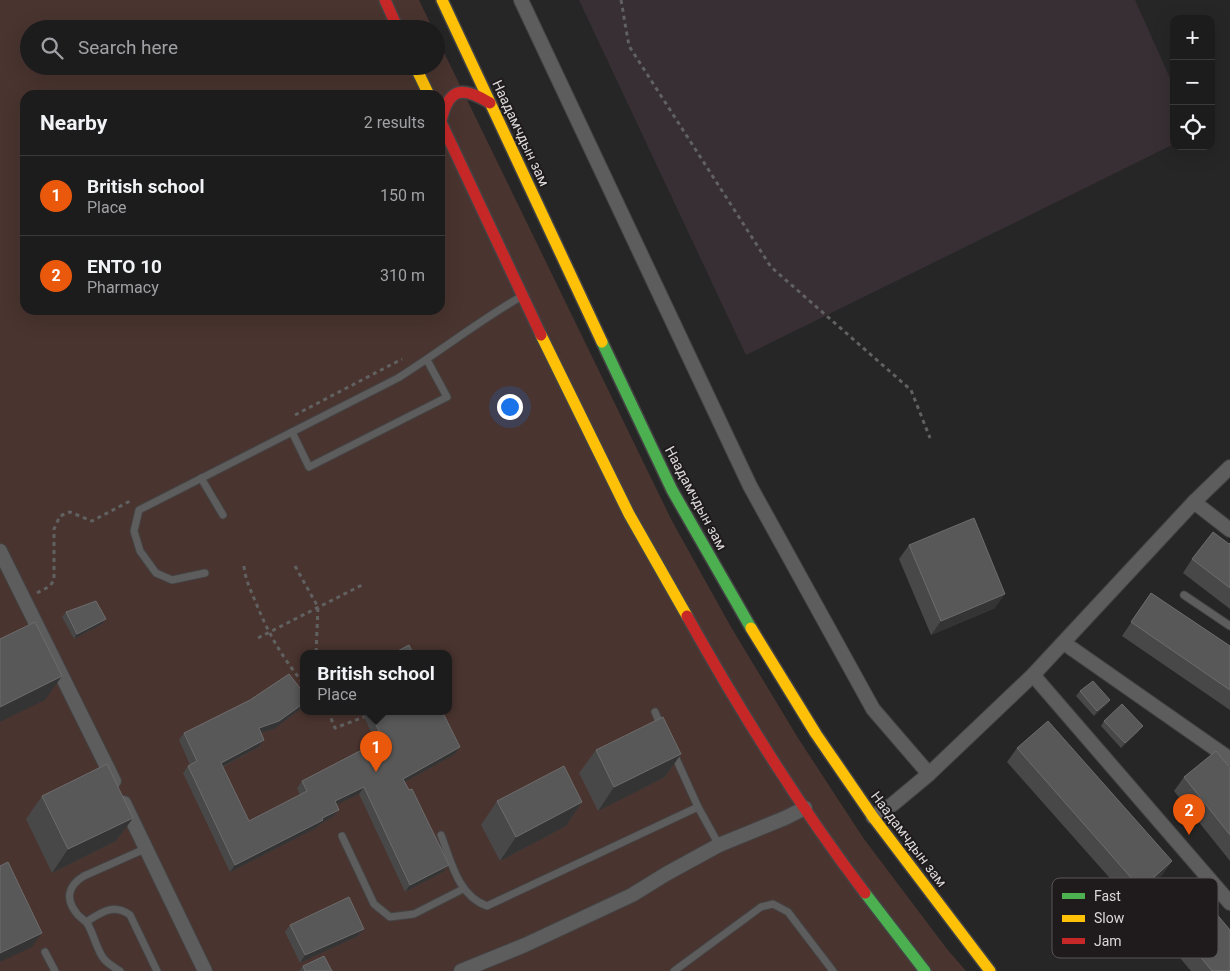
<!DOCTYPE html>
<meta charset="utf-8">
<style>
body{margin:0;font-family:Roboto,sans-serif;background:#2a292a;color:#f1f3f6}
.controls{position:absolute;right:15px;top:15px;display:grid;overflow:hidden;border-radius:10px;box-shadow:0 5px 20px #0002}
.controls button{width:45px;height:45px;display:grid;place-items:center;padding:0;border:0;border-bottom:1px solid #3b3a3b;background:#1d1c1d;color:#f1f3f6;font:25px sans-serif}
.you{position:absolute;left:509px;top:406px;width:18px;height:18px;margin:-12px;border:4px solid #fff;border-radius:50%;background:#1a73e8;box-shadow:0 0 0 8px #1a73e833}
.badge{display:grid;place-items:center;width:32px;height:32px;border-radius:50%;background:#ea580c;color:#fff;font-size:16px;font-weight:700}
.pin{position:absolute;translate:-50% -41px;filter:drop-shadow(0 1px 2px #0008)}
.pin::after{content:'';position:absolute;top:26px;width:18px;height:15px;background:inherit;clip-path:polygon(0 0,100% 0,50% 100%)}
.popup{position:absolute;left:300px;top:650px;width:152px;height:65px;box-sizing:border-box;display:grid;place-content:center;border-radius:10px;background:#1d1c1d;filter:drop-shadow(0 1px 4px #0005);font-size:16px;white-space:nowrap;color:#a0a1a4}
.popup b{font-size:19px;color:#f1f3f6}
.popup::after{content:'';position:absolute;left:50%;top:100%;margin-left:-10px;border:10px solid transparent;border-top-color:#1d1c1d}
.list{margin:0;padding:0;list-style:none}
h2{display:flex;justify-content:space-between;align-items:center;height:65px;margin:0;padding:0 20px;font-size:21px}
h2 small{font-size:16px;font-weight:400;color:#a0a1a4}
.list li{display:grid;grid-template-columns:32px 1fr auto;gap:15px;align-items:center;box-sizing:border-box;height:80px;padding:0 20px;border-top:1px solid #3b3a3b}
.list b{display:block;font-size:19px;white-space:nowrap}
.list p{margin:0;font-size:16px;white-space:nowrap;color:#a0a1a4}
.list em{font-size:16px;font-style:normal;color:#a0a1a4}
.icon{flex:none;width:28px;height:28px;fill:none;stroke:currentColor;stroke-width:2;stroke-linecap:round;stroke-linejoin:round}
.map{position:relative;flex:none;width:1230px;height:971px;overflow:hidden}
.search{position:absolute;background:#1d1c1d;box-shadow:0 5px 20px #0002;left:20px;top:20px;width:425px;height:55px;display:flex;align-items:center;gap:12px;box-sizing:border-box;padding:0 18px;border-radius:28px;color:#a0a1a4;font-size:19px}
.panel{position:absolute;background:#1d1c1d;box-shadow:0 5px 20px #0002;left:20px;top:90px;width:425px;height:225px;border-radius:15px}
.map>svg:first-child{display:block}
</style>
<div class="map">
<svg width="1230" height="971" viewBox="0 0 1230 971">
<rect width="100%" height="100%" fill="#272627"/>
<path fill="#372f33" d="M579 0H1135L1174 87V144L746 355Z"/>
<path fill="#49342f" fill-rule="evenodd" d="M0 0H419L433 29H29V66H436V36L672 521 731 627 798 738 864 839 947 949 966 971H0ZM25 95H440V310H25ZM304 653H448V711H304Z"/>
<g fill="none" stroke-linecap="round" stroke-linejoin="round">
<defs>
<g id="lane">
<path d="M292 432 309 467 447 397 427 360"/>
<path d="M201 478 223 515"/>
<path d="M205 573 172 580 156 573 140 551 134 531 139 510 398 378C438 353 476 323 517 299"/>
<path d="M1184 595 1230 626"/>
<path d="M655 712 661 726"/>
<path d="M674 754 698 807 719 845"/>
<path d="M441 835C451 861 458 896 487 906L698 807"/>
<path d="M342 836 374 904 390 917 414 914 463 889"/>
<path d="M86 922C102 912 113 903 130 915L157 971"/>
<path d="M45 952 55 971"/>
<path d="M120 971C115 968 108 964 104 959 96 949 94 934 87 923 84 920 81 918 78 915 65 900 67 886 84 876L147 848"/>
<path d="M674 971 761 907 773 904 788 912 833 971"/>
</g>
<g id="street">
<path d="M521 0 750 486 873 709 929 774"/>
<path d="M1194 502 1230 530"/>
<path d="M0 551 114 781"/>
<path d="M1064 643 1230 759"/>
<path d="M1033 675 1230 903"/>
<path d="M124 803 205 971"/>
<path d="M873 817 893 804 929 774 1033 675 1194 502 1230 467"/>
<path d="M461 971 525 945 632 895 666 874 719 845 785 818 805 808"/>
</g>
<g id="fast">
<path d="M602 342 672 490 751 628"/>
<path d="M865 893 925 971"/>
</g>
<g id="slow">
<path d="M442 0 602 342"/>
<path d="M415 66 429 95"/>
<path d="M541 335 629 514 687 616"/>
<path d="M751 628 816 734 873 817 990 971"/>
</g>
<g id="jam">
<path d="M385 0 398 29"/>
<path d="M440 120 541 335"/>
<path d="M441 121C449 87 462 86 490 103"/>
<path d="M687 616C740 711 799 806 865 893"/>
</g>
</defs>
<use href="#lane" stroke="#444344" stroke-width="9"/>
<use href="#street" stroke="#444344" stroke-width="16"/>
<use href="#fast" stroke="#444344" stroke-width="14"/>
<use href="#slow" stroke="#444344" stroke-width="14"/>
<use href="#jam" stroke="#444344" stroke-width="14"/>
<g stroke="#616161" stroke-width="3" stroke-dasharray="4 4" stroke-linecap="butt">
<path d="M621 0 629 46 771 267 911 390 930 438"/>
<path d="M295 415 402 359"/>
<path d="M244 566C245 579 251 591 256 603 269 635 282 657 304 684"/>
<path d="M295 566 318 607 316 653"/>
<path d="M37 593 50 586 54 580V529L60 516 70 512 92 521 132 500"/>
<path d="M258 638 362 585"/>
<path d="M328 711 335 728 364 717"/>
</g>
<use href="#lane" stroke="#5e5d5e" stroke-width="7"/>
<use href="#street" stroke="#5e5d5e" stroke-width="14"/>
<use href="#fast" stroke="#4caf50" stroke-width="11"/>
<use href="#slow" stroke="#ffc107" stroke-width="11"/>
<use href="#jam" stroke="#c62828" stroke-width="11"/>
</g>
<g fill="#494848">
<path d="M1230 543V609L1183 573 1192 559 1229 544Z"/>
<path d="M909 545 995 608 931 635 899 559Z"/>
<path d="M1151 593 1230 646V710L1122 636Z"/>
<path d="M66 612 106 619 102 624 74 639 62 617Z"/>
<path d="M1080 691 1110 700 1106 705 1094 716 1076 696Z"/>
<path d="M304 693 303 707 274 729 261 733 264 740 259 747 223 767 249 821 300 795 297 788 302 781 376 742 361 711H442L455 754 405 782 449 865 443 872 405 892 359 794 336 805 333 817 320 824 318 827 230 872 183 773 188 766 190 765 179 740 184 733Z"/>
<path d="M1104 721 1139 731 1121 748 1101 726Z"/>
<path d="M1017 748 1172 861 1162 875 1131 902 1007 762Z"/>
<path d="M596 750 681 754 665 777 598 811 579 773Z"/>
<path d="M1230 768V861L1174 791 1184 777Z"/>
<path d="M42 796 133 818 116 841 52 873 26 819Z"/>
<path d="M497 801 582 802 566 826 500 861 481 825Z"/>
<path d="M1169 919 1230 971H1191L1159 933Z"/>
<path d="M290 925 364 929 358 936 300 963 285 932Z"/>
<path d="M303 966 332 971H299Z"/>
</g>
<g fill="#353434">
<path d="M1005 594 995 608 931 635 941 621Z"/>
<path d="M106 619 102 624 74 639 77 634Z"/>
<path d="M62 676 45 700 0 722V707Z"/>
<path d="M1110 700 1106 705 1094 716 1097 711Z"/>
<path d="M304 703 303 707 274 729 253 735 259 728Z"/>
<path d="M1143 726 1139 731 1121 748 1125 743Z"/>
<path d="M264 740 259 747 216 770 221 763Z"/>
<path d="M460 747 455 754 398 786 403 779Z"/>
<path d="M681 754 665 777 598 811 614 787Z"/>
<path d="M364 787 359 794 330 808 335 801Z"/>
<path d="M582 802 566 826 500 861 516 837Z"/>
<path d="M339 810 333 817 320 824 318 827 230 872 235 865Z"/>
<path d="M133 818 116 841 52 873 68 849Z"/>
<path d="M1172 861 1162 875 1131 902 1141 889Z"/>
<path d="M449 865 443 872 405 892 410 885Z"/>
<path d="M364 929 358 936 300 963 305 955Z"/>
<path d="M42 933 32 947 0 962V953Z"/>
</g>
<g fill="#595858" stroke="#6d6c6c">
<path d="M974 518 1005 594 941 621 909 545Z"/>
<path d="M1213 532 1229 544 1230 543V588L1192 559Z"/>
<path d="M1151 593 1230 646V690L1131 622Z"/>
<path d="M96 601 106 619 77 634 66 612Z"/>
<path d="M35 622 62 676 0 707V639Z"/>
<path d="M409 645 413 653H394Z"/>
<path d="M289 674 304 693V703L279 721 259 728 264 740 221 763 249 821 307 791 302 781 383 739 369 711H442L460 747 403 779 409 790 412 789 449 865 410 885 364 787 335 801 339 810 322 818 323 820 235 865 188 766 197 761 184 733 250 700Z"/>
<path d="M1093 681 1110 700 1097 711 1080 691Z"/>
<path d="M1122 704 1143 726 1125 743 1104 721Z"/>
<path d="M663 717 681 754 614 787 596 750Z"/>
<path d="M1048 721 1172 861 1141 889 1017 748Z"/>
<path d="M1216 751 1230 768V835L1184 777Z"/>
<path d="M107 764 133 818 68 849 42 796Z"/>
<path d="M564 766 582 802 516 837 497 801Z"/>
<path d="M8 862 42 933 0 953V866Z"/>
<path d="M1199 893 1230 930V971H1212L1169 919Z"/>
<path d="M349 897 364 929 305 955 290 925Z"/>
<path d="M324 956 332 971H305L303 966Z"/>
</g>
<g text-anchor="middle" stroke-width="4" stroke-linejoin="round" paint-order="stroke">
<g font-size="14" fill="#dcd9da" stroke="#1f1b1d">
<text transform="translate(521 133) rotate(65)" y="5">Наадамчдын зам</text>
<text transform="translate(696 498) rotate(62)" y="5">Наадамчдын зам</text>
<text transform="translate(909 839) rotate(53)" y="5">Наадамчдын зам</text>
</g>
</g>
<rect x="1052" y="878" width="166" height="80" rx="8" fill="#1f1b1d" stroke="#585456" stroke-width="1"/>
<rect x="1062" y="893" width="23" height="6" fill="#4caf50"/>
<rect x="1062" y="915" width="23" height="7" fill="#ffc107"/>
<rect x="1062" y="938" width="23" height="6" fill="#c62828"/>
<g font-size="14" fill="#dcd9da">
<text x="1094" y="901">Fast</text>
<text x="1094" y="923">Slow</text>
<text x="1094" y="946">Jam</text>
</g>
</svg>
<div class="controls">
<button>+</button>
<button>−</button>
<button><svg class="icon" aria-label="locate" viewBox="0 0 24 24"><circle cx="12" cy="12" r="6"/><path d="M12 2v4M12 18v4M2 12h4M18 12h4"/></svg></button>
</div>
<div class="you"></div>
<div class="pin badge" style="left:376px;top:772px">1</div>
<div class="popup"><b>British school</b>Place</div>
<div class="pin badge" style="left:1189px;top:835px">2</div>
<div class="search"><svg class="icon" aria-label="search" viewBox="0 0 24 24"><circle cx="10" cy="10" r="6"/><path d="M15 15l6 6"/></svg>Search here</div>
<section class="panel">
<h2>Nearby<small>2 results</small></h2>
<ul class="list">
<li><span class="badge">1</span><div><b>British school</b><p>Place</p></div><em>150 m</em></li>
<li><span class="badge">2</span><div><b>ENTO 10</b><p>Pharmacy</p></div><em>310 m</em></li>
</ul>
</section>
</div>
